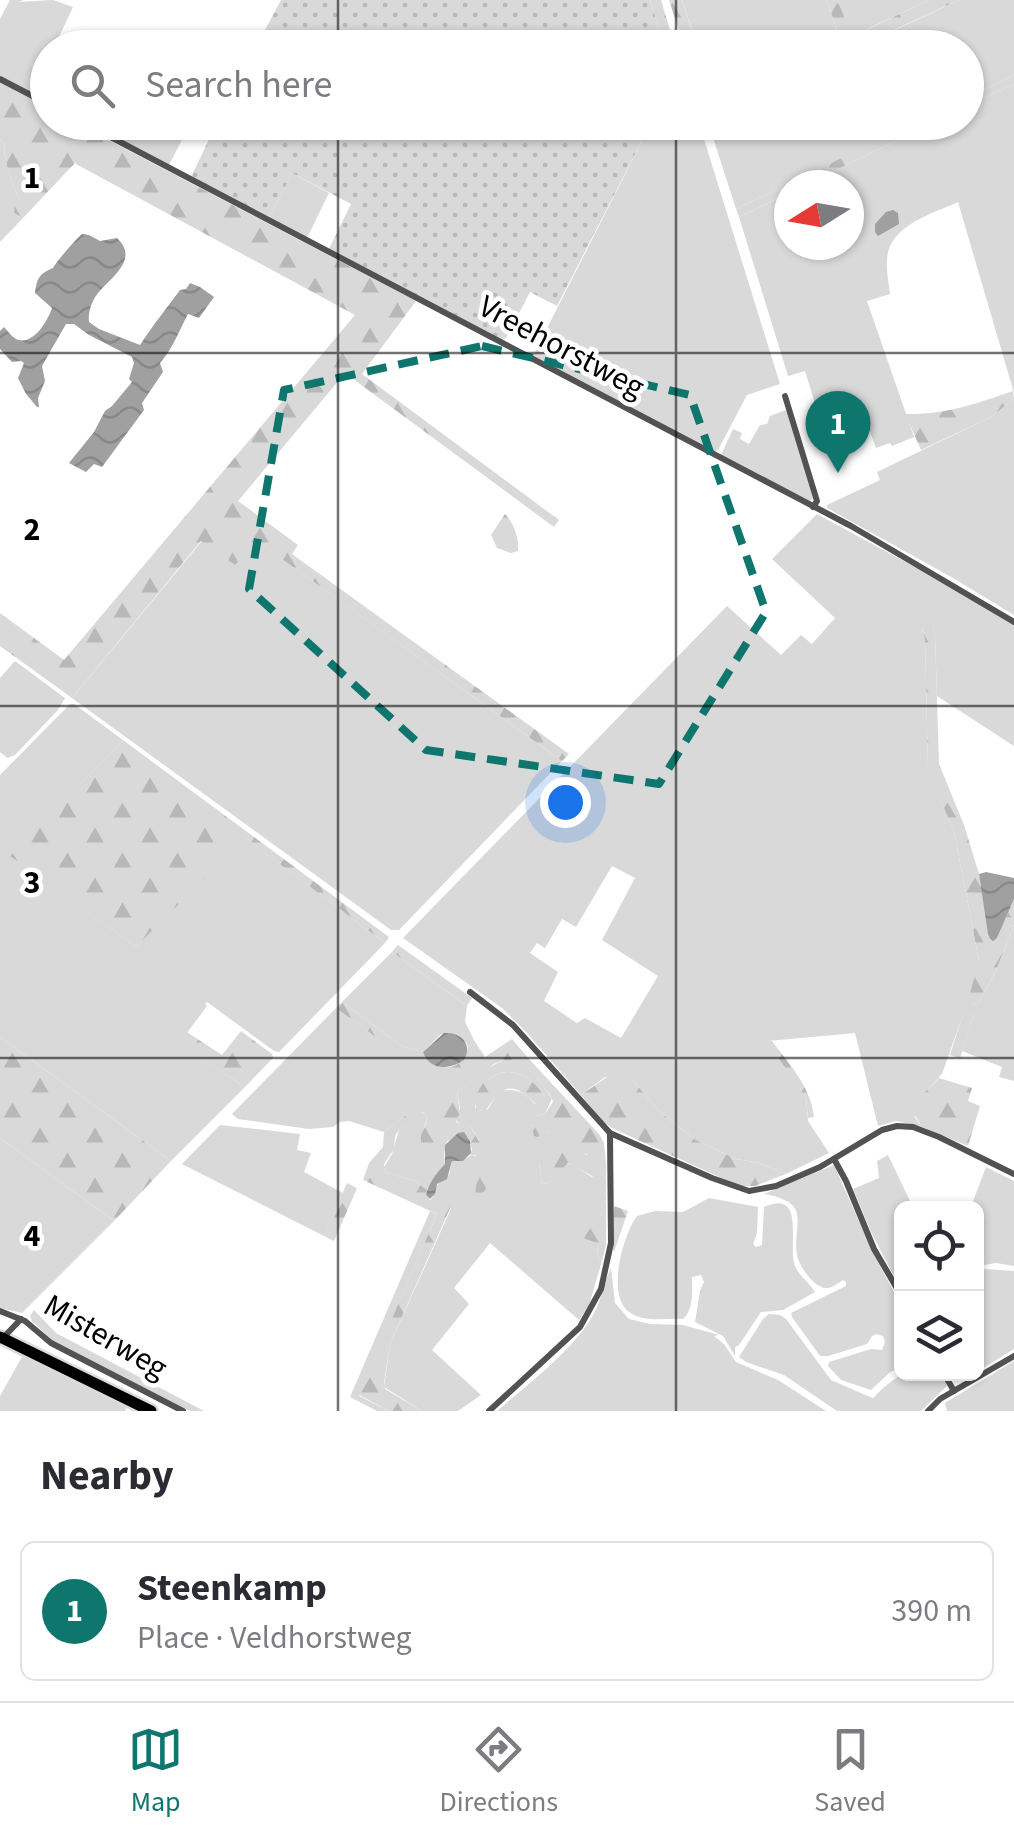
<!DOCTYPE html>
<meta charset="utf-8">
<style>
body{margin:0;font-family:"Source Sans 3",sans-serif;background:#f7f7f7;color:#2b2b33}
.controls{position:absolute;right:30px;bottom:30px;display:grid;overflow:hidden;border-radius:15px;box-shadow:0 2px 8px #0004}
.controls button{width:90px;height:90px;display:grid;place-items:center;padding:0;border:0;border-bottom:2px solid #e1e1e2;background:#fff;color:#2b2b33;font:50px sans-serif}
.compass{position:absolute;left:774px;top:170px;width:90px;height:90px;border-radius:50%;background:#fff;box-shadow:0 2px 8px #0004;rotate:259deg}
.you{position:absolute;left:565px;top:802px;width:35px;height:35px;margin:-25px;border:8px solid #fff;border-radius:50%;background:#1a73e8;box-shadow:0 0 0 15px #1a73e833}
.badge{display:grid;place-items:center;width:65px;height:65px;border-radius:50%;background:#0f766e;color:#fff;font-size:32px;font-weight:700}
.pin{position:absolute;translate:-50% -82px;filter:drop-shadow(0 2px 5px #0008)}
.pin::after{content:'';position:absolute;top:52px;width:35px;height:30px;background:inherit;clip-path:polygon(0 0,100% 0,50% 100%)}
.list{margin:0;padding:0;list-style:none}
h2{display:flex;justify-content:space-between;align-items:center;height:130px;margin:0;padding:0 40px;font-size:42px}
h2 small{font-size:32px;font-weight:400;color:#7c7c81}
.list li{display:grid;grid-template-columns:65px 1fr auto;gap:30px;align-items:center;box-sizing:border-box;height:140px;margin:0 20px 20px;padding:0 20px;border:2px solid #e1e1e2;border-radius:15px}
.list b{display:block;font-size:38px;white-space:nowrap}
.list p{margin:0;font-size:32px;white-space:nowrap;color:#7c7c81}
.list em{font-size:32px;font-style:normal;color:#7c7c81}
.icon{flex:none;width:55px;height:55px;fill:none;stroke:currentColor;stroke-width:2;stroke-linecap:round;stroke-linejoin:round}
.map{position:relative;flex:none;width:1014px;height:1411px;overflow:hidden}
.search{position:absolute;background:#fff;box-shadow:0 2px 8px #0004;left:30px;right:30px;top:30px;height:110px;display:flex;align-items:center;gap:25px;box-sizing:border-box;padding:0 35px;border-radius:55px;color:#7c7c81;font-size:38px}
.sheet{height:290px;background:#fff}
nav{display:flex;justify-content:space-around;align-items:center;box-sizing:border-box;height:140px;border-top:2px solid #e1e1e2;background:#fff;font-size:28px;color:#7c7c81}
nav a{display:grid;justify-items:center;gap:5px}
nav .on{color:#0f766e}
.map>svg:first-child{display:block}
</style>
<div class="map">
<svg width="1014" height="1411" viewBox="0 0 1014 1411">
<defs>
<pattern id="forest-firs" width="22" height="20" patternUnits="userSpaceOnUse" patternTransform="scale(2.5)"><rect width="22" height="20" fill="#d9d9d9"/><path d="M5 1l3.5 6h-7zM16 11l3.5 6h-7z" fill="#b8b8b8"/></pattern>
<pattern id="park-dots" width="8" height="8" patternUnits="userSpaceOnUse" patternTransform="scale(2.5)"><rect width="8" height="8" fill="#d9d9d9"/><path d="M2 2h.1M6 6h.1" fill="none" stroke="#b8b8b8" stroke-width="1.8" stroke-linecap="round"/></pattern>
<pattern id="water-waves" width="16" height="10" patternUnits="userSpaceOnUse" patternTransform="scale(2.5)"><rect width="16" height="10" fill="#a0a0a0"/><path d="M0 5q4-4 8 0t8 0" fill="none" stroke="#888"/></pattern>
</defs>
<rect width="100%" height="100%" fill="#fff"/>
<g fill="#d9d9d9" fill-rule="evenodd">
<path d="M10 0H24L18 2 53 0 73 7 59 37 68 43 65 47 48 48 47 84 40 98 0 77V19Z"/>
<path d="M682 0H827L840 41 824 48H697L695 43 684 46 682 41 694 36Z"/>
<path d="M838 0H929L850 37Z"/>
<path d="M959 0H1014V75L967 98 966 48H857Z"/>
<path d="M1014 84V393L958 202C932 214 887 226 887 261 886 272 889 283 890 294L867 301 914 437 892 446 890 443 876 448 866 420 824 433 805 371 788 376 739 217 789 193V245H849V185H805L933 123 966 122 967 106Z"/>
<path d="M708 122 916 123 736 209Z"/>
<path d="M130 123H189V126L169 165 121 140Z"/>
<path d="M651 123H699L780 384 747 395 718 450 714 452 533 356Z"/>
<path d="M0 139C10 154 2 139 5 156 7 168 13 189 20 199L14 213 23 218 0 242Z"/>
<path d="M292 173 329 193 307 238 269 218Z"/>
<path d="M1014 399V615L953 578 827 508V505L880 480 877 472 991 417Z"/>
<path d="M786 410 788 411 813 499 810 501 721 455 733 429 742 433 740 439 749 444 760 425 767 424 770 416Z"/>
<path d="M817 514 924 572 1014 624V746L937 696 935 635 933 626 922 629 925 638 928 771 954 831 979 961 973 1005H977L995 973 1014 925V1081L999 1077 1002 1067 962 1051 974 1016 964 1012 942 1074 917 1101 915 1117 922 1127 896 1121 878 1126 855 1033 768 1041 806 1098 808 1121 829 1153 786 1174 759 1163 736 1159 694 1139 660 1112 631 1078 605 1077 581 1095 527 1033 502 1008 403 938 727 606 781 655 801 635 812 644 835 618 772 559ZM612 866 635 878 602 940 658 976 621 1038 585 1018 577 1023 544 1001 558 972 530 953 537 943 545 948 562 919 576 927Z"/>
<path d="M256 540 562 761 399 930H391L72 698 202 541Z"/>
<path d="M15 661 65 698 58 710 15 755 7 758 0 752V678Z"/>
<path d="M70 704H74L123 740 11 856 136 947 244 837 385 943 279 1052 274 1051 207 1002 205 1004 207 1006 187 1033 132 1012 245 1087 171 1161 0 1037V775Z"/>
<path d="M392 952 467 1006 465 1022 475 1042 468 1047 466 1042 441 1034 423 1052 402 1046 342 1002Z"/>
<path d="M336 1008 445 1087 384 1132 349 1121 340 1122 333 1127 309 1129 238 1119 232 1114Z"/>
<path d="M504 1060H530L542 1073 537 1077 538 1080 552 1098 545 1114 536 1116 531 1126 549 1132 588 1156 539 1162 542 1184 548 1183 565 1164H571L592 1177 606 1163V1212H602L585 1239 597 1243 598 1256 602 1261 589 1305 579 1320 490 1243 454 1288 469 1304 432 1350 481 1395 458 1411H422L384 1387 390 1344 450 1211 451 1206 430 1201 435 1194V1187L449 1175 452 1161H461L470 1156H476L479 1140 471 1127 460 1125 456 1120 460 1108 457 1092 488 1068ZM506 1072C524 1072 536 1083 546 1098L535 1104C524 1092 516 1088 499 1091L488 1109 479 1111 475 1108C478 1088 485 1076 506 1072Z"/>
<path d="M421 1112 426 1115C427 1121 424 1127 423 1133 421 1143 429 1170 434 1178L427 1190 415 1181 385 1172 384 1167 392 1154 399 1130Z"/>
<path d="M220 1125 300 1134 297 1150 311 1153 304 1172 343 1193 324 1236 182 1164Z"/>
<path d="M0 1138 114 1221 22 1313 0 1308Z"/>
<path d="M888 1155 911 1203 972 1204 986 1167 1014 1181V1266L996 1263 984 1265V1269L1014 1271V1349L977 1372 976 1208H902L901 1290 872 1234 853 1189 879 1178 877 1161Z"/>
<path d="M834 1165 875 1257 901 1305V1367L889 1373 871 1390 841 1380 828 1366 829 1362 871 1349 882 1350 885 1342 883 1336 876 1334 872 1336 867 1344 828 1356H820L792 1317 791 1313 846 1286V1282L843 1280C838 1283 834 1287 828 1288 815 1290 799 1266 797 1255 792 1223 814 1203 764 1194Z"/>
<path d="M709 1198 758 1207 757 1233 753 1244 756 1247 762 1245 764 1207C807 1188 787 1247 795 1266 799 1276 810 1283 815 1292L783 1310 761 1312 739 1345 735 1347V1356L723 1336 695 1322 700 1291 704 1282 701 1275 692 1277C692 1290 694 1309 683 1319 666 1318 644 1323 629 1312 606 1295 623 1235 637 1216L655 1211 683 1212Z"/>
<path d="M430 1211 437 1214 359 1396 389 1411H377L350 1397Z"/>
<path d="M611 1268 615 1303 629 1319 650 1324 683 1325 719 1335 714 1336 724 1344 736 1362 778 1380 826 1411H497C527 1385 576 1348 594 1313 602 1299 604 1282 611 1268Z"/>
<path d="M34 1310 56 1333 204 1411H190L54 1342 32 1321 30 1316Z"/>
<path d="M769 1314 780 1315 786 1319 831 1380 870 1397 873 1398C902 1369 902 1374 941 1374L947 1386 921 1411H837L784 1375 746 1362 739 1357 763 1319Z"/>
<path d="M23 1355 127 1407 125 1411H0V1396Z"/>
<path d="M1014 1361V1411H947L945 1403Z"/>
</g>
<g fill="url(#forest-firs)">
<path d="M650 0H661L675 47H665Z"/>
<path d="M669 0H682L694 37 682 41Z"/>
<path d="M827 0H838L851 37 929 0H959L857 47H824L840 40Z"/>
<path d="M1014 75V84L967 106V98Z"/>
<path d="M0 82 47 107 48 122 76 123 416 301 362 374 559 520 554 527 345 373 238 501 298 545 292 554 569 754 562 761 257 541 235 565 201 541 72 698 0 646V613L64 660 355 315 76 164V162L23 218 14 213 15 204 20 199C13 189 7 168 5 156 2 139 10 154 0 139Z"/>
<path d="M916 122 933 123 805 185H789V193L739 217 736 209Z"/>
<path d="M1013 391 1014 399 991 417 921 450 905 414C944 415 976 404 1013 391Z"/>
<path d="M505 514C514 523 519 538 518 551L511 553 497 548 491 535Z"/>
<path d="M927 620 933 626 935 635 939 764 964 825 979 874 990 940 997 938 1014 899V925L995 973 977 1005 967 1004 979 961 954 831 928 772 925 639 922 628Z"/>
<path d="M123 740 389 937 385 943 245 838 136 947 10 856Z"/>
<path d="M398 945 472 998 467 1006 392 952Z"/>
<path d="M139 1001 222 1055 241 1031 272 1054 273 1058 245 1087 131 1012Z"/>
<path d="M342 1002 402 1046 423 1052C435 1073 462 1074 468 1047L475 1042 485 1057 512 1039 530 1060H504L494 1064 457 1092 460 1113 456 1120 457 1123 471 1127 480 1143 478 1155 470 1156 472 1149 468 1137 447 1141 444 1154 445 1164 434 1178 432 1176C430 1171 421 1146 421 1141 420 1130 428 1128 426 1115L422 1112 399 1130 395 1136 394 1149 384 1164 385 1172 415 1181 427 1190 426 1195 431 1201H435L440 1194H446L451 1206 390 1344 384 1383 385 1389 422 1411H389L359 1395 437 1214 363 1180 369 1163 383 1147 384 1132 444 1087 336 1008Z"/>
<path d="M964 1011 974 1016 960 1058 950 1055Z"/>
<path d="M0 1037 171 1161 114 1221 0 1138Z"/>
<path d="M767 1041H772C789 1064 811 1087 814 1117L808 1118 806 1098Z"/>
<path d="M506 1072C524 1072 536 1083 546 1098L545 1104 538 1106C513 1082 505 1082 486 1110L476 1111C473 1090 485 1076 506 1072Z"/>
<path d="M542 1073 599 1134 604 1143 606 1163 594 1177 568 1163 548 1183 542 1184 539 1162 550 1150C563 1150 576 1159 588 1155L555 1142 549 1132 545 1131 538 1137 534 1136 531 1124 536 1116 545 1114 553 1102C551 1091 540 1087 537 1077Z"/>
<path d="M613 1073H621L631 1078 660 1112 694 1139 736 1159 759 1163 786 1174 755 1186H739L614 1129 602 1121 581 1095Z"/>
<path d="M939 1078 972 1088 968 1101 980 1106 968 1146 922 1127 913 1112 916 1101Z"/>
<path d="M486 1162 492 1165 494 1172 486 1189 479 1197 475 1196 477 1177Z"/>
<path d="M523 1162 533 1164 535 1177 527 1184 518 1186 516 1185 515 1177Z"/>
<path d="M347 1183 357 1188 334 1241 324 1236Z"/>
<path d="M614 1206 628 1211 614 1252 613 1250Z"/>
<path d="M602 1212H606V1245L602 1261 598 1256 597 1243 585 1239 584 1237Z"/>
</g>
<g fill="url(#park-dots)">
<path d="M281 0H650L665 47H256Z"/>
<path d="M217 123H651L557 306 530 292 506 338 502 340 329 249 351 204 292 173 269 218 191 177Z"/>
</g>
<g fill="url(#water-waves)">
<path d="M893 210 898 213 899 224 878 236 875 232V224L886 212Z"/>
<path d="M82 234 89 235 100 241 117 238C142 262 105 280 94 299 90 307 88 314 89 322L99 329 140 345C153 325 166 309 180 290L186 289 190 283 200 287 214 297 199 318 188 314C179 331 173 348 160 363L163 372 142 403 144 410 102 467 94 464 86 472 69 463 94 432 105 411 112 406 132 382 129 379 134 363 132 357 89 335 74 324H66L42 366 45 381 38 398 39 407H37L26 394 18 378 24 363 21 361 12 362 0 349V331L4 327C8 331 11 336 16 339 33 347 48 320 52 308L35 293C37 278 39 274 53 268 56 262 76 239 82 234Z"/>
<path d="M986 872 1014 878V899L997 938 993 941 990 939 988 934 979 874Z"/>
<path d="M444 1033C461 1032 473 1044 464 1060 449 1070 430 1071 423 1052Z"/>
<path d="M464 1132 470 1141 471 1153 463 1161H452L447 1179 437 1184 435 1194 430 1199 426 1195C428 1184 437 1172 445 1164V1145L458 1133Z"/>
</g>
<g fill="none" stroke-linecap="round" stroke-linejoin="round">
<defs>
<path id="primary" d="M0 1337 151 1411"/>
</defs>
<use href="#primary" stroke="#dbdbdb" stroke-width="16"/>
<g stroke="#525252" stroke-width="6">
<path d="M0 79 48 104"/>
<path d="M82 122 851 526 1014 622"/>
<path d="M785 396 817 501 813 507"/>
<path d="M470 992 513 1025 610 1133 712 1178 749 1191 776 1186 820 1167 882 1130 897 1126 913 1127 939 1137 1014 1174"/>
<path d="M834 1159 846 1181 874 1249 902 1297"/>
<path d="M0 1311 25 1321 51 1343 183 1411"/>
<path d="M1 1340 21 1319"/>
<path d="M944 1374 954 1391"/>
<path d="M489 1411 580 1327 601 1289 611 1243 610 1133"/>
<path d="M928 1411 940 1399 1014 1356"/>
</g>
<use href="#primary" stroke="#000" stroke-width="11"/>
</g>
<path fill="none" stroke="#0f766e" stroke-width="8" stroke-dasharray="20 12" stroke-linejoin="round" d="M482 346 690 395 766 612 659 784 426 750 249 589 284 390Z"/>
<path fill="none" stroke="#000" stroke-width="2.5" stroke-opacity="0.55" d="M338 0V48M676 0V48M338 122V1411M676 122V1411M0 353H1014M0 706H1014M0 1058H1014"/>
<g text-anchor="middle" stroke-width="9" stroke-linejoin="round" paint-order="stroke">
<g font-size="32" fill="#000" stroke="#fff">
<text transform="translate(562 346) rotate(28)" y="11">Vreehorstweg</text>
<text transform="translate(106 1336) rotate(30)" y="11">Misterweg</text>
</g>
</g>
<g font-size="32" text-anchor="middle" font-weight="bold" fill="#000" stroke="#fff" stroke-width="9" stroke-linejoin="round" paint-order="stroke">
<text x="32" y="188">1</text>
<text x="32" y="540">2</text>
<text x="32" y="893">3</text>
<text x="32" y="1246">4</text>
</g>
</svg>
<div class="controls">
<button><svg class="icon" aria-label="locate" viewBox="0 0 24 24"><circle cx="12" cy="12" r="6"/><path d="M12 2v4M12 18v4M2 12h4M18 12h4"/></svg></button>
<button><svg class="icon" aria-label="layers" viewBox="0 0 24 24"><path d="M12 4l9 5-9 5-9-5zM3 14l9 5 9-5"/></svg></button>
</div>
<svg class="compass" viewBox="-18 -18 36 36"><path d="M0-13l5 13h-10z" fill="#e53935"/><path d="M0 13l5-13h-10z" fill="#7c7c81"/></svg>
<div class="you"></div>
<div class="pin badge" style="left:838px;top:473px">1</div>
<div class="search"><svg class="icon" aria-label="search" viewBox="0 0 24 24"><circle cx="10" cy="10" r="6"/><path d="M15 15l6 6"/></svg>Search here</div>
</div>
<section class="sheet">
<h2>Nearby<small></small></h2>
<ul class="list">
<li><span class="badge">1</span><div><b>Steenkamp</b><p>Place · Veldhorstweg</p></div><em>390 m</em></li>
</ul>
</section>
<nav>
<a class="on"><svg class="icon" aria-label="map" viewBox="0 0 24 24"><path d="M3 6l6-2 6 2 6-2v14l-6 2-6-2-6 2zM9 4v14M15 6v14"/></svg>Map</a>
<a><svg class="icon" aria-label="directions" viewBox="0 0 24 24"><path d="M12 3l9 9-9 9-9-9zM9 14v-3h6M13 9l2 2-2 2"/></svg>Directions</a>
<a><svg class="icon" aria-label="saved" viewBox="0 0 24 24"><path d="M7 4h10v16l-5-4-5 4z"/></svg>Saved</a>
</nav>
